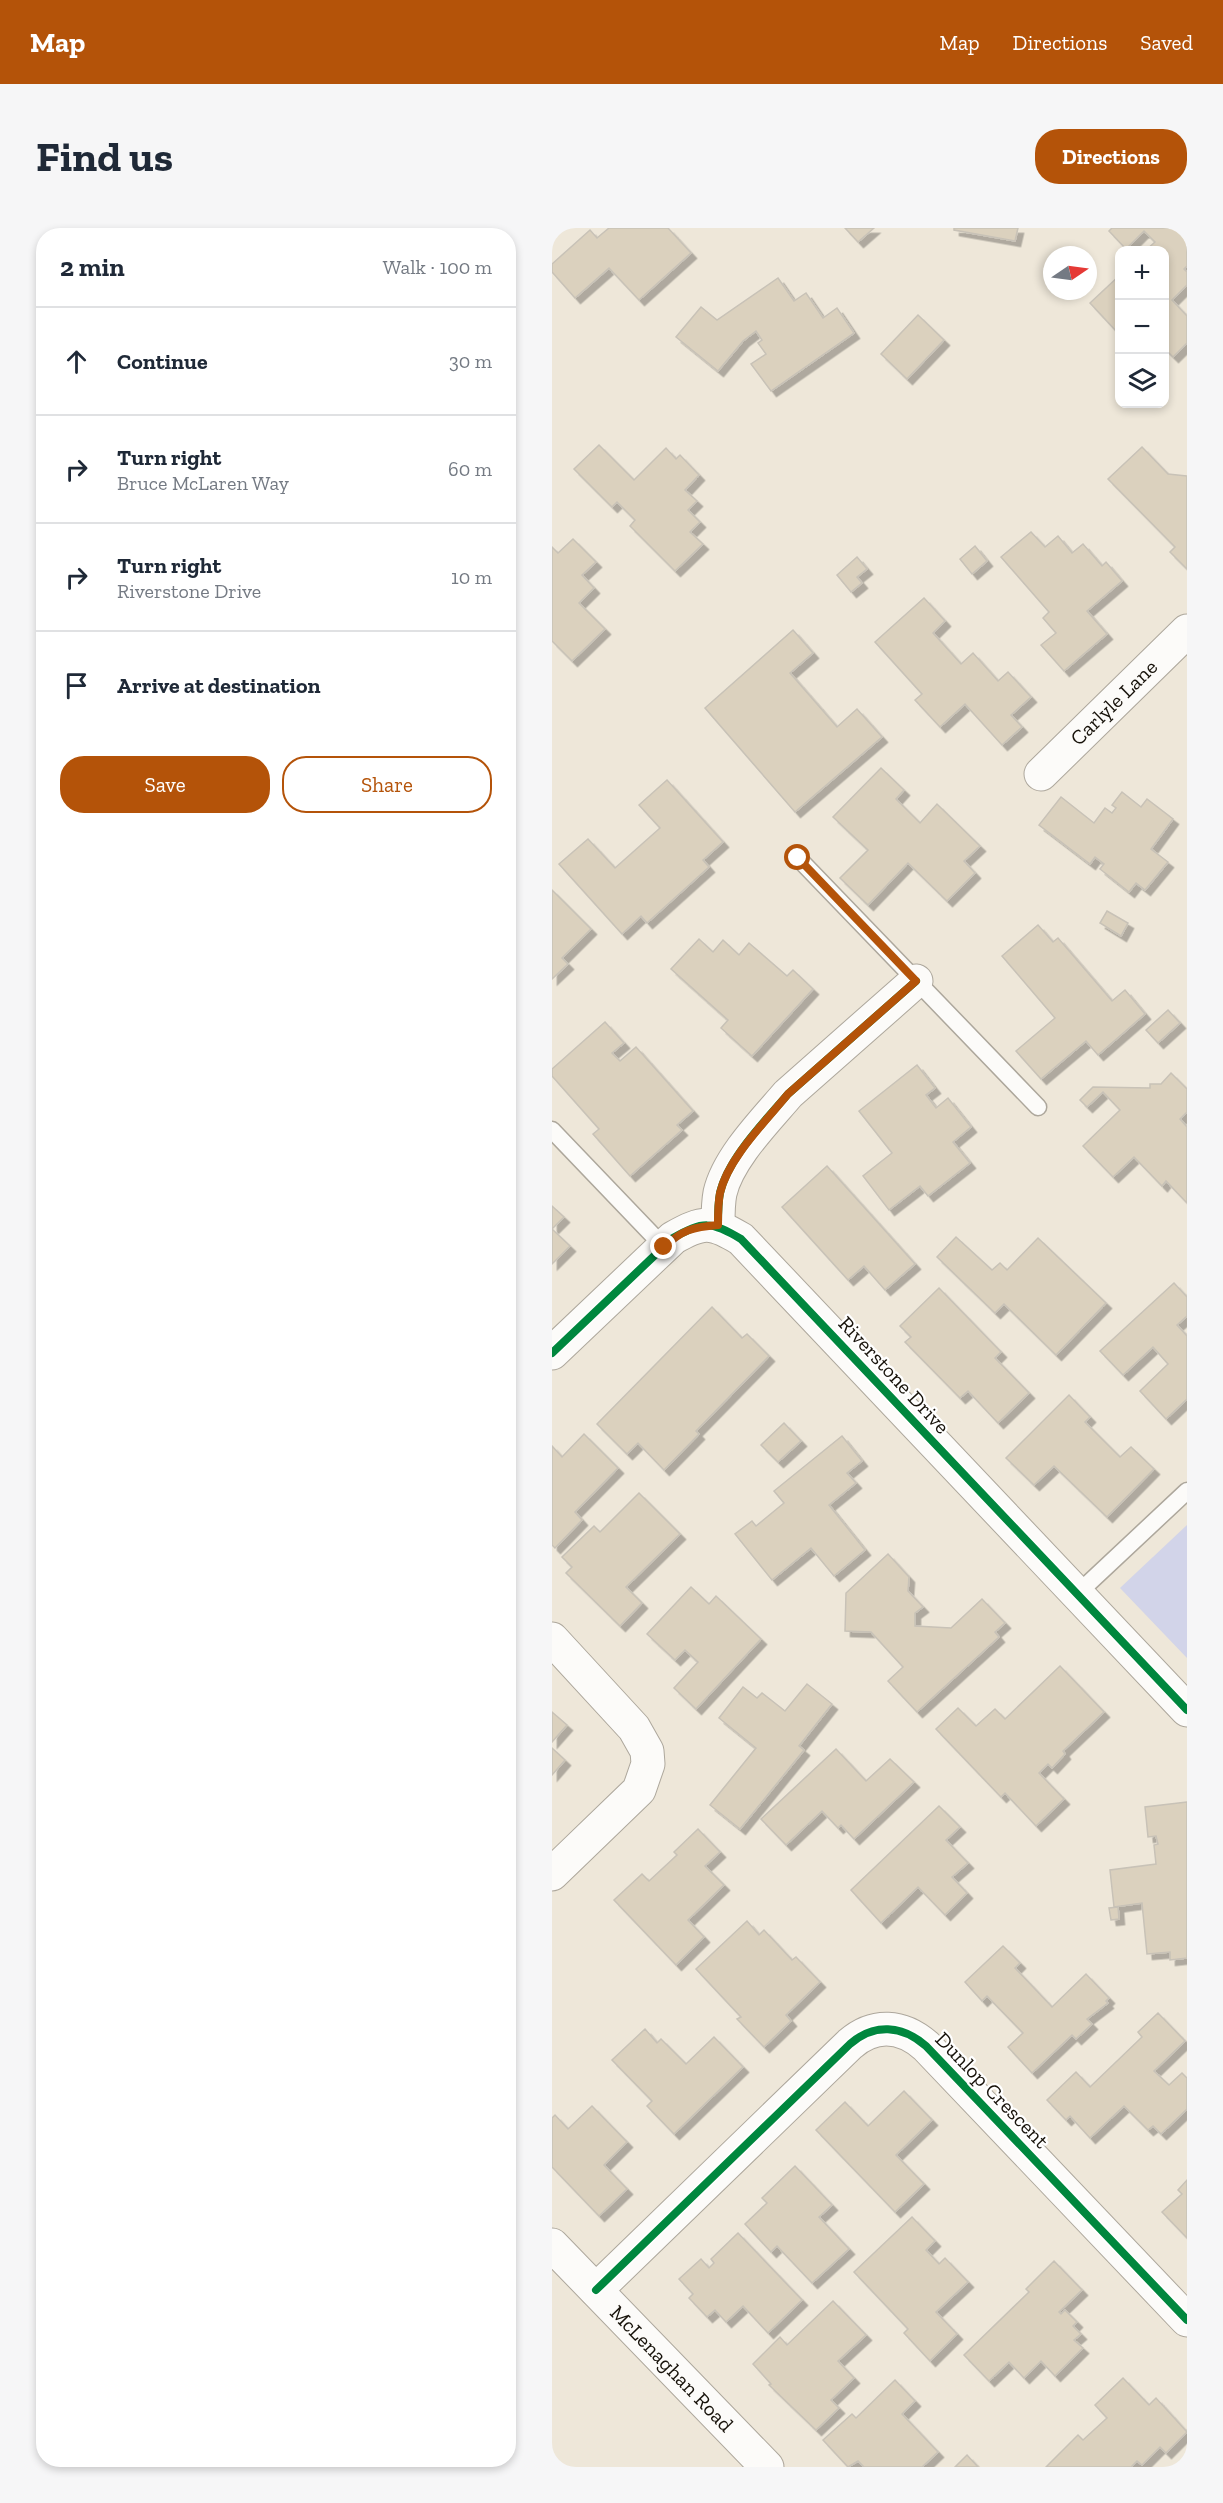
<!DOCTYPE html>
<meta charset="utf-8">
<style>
body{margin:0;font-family:"Zilla Slab",serif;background:#f6f6f7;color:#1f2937}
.controls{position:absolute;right:18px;top:18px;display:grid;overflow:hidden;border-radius:12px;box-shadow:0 3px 9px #0003}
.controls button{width:54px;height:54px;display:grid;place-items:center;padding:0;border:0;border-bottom:2px solid #e0e1e3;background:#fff;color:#1f2937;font:30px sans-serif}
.compass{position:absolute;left:491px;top:18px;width:54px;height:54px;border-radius:50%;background:#fff;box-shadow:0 3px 9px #0003;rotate:77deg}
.stop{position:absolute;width:18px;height:18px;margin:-14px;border:4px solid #b45309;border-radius:50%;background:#fff}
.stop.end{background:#b45309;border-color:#fff;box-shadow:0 2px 6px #0008}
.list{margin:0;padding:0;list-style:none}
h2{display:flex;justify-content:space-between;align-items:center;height:78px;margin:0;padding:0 24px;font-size:26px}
h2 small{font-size:20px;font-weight:400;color:#747a83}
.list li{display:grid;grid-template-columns:39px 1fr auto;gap:18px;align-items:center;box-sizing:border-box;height:108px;padding:0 24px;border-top:2px solid #e0e1e3}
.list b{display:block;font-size:22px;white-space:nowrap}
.list p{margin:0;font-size:20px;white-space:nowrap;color:#747a83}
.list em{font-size:20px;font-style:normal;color:#747a83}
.actions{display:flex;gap:12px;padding:18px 24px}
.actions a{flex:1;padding:14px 0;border:2px solid #b45309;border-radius:24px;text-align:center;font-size:21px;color:#b45309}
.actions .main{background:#b45309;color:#fff}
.icon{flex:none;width:33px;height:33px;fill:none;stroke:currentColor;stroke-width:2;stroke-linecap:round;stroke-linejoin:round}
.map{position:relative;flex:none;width:635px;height:2239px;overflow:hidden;border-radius:24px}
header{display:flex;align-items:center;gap:36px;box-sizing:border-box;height:84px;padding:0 30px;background:#b45309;color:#fff}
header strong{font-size:28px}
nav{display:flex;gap:33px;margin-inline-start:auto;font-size:21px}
.intro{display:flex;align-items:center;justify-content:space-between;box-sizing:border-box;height:144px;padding:0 36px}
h1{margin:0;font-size:42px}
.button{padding:15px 27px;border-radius:24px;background:#b45309;color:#fff;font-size:21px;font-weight:700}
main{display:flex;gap:36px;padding:0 36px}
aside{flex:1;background:#fff;border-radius:24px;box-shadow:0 3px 9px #0003}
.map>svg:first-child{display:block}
</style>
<header>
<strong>Map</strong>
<nav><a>Map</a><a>Directions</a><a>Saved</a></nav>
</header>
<div class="intro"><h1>Find us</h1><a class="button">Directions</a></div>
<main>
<aside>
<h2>2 min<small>Walk · 100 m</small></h2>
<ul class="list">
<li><svg class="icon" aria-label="ahead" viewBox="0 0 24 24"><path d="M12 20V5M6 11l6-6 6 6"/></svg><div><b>Continue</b></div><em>30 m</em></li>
<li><svg class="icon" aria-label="right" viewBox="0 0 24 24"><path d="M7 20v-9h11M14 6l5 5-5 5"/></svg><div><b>Turn right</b><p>Bruce McLaren Way</p></div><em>60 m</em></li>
<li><svg class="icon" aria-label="right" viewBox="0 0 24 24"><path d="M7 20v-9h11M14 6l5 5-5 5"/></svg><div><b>Turn right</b><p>Riverstone Drive</p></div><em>10 m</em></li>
<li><svg class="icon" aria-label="arrive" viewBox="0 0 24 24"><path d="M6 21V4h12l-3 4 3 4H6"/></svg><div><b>Arrive at destination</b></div></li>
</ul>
<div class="actions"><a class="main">Save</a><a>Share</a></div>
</aside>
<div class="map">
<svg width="635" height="2239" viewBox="0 0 635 2239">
<defs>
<filter id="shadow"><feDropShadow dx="5.5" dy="5.5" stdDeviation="0" flood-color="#0004"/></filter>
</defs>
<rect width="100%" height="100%" fill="#eee7d9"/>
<path fill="#d2d4e9" d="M635 1297V1430L568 1360Z"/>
<g fill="#dbd1be" stroke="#c8c2b7" stroke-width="1.5" filter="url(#shadow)">
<path d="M57 0H116L139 25 87 72 57 40 23 70 0 44V36L38 2 45 10Z"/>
<path d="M293 0H322L306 14Z"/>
<path d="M402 0H466L463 13 402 2Z"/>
<path d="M560 0H635V38L632 41 635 44V57L620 72 635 88V115L621 129 612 120V22H594L603 14 592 3 574 21 557 3Z"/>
<path d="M568 47V102L565 104 538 75Z"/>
<path d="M226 50 242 73 254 65 271 90 285 80 302 105 219 163 199 136 214 126 206 115 210 112 204 103 191 113 166 143 124 109 149 79 165 92Z"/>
<path d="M366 87 392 112 355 151 329 126Z"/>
<path d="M47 217 82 252 114 220 124 231 128 227 147 247 133 262 145 273 136 282 148 294 138 304 151 316 123 343 78 298 83 292 65 274 60 279 22 241Z"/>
<path d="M590 219 616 246 635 248V341L618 324 623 319 556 251Z"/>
<path d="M479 304 493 319 506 308 520 325 531 316 550 338 554 334 570 353 535 383 555 406 512 443 489 417 504 405 491 390 497 384 449 329Z"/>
<path d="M21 311 44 334 30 347 42 360 27 375 53 401 20 433 0 413V319L6 325Z"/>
<path d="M423 318 435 333 420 346 408 331Z"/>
<path d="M305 329 315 341 305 349 310 355 299 364 285 347Z"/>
<path d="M372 370 393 393 381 405 409 436 421 425 446 453 456 444 479 469 459 487 470 499 450 517 413 476 388 499 363 472 370 466 323 414Z"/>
<path d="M241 402 261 425 238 445 285 499 305 481 330 509 243 584 153 480Z"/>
<path d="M329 540 352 562 344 571 368 595 385 576 428 618 412 633 423 645 395 673 356 635 316 677 288 650 316 622 281 589Z"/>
<path d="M115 552 171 614 151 632 157 639 95 695 89 688 70 706 7 636 36 611 63 640 108 600 87 577Z"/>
<path d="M570 564 589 579 595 571 621 591 599 621 616 634 593 662 584 655 577 664 548 641 552 636 543 629 538 636 487 597 509 569 542 595 553 580 560 585 564 580 560 577Z"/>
<path d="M0 662 39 701 10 730 16 736 0 751Z"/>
<path d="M555 683 576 695 569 708 548 695Z"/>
<path d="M486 697 501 714 506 710 560 773 573 762 593 786 546 827 534 813 489 851 464 823 503 790 450 728Z"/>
<path d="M147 711 161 724 171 712 187 727 197 715 235 748 241 742 261 761 200 828 169 800 176 792 119 741Z"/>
<path d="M616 782 628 795 606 815 594 802Z"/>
<path d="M53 794 72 815 60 825 68 833 84 819 141 883 125 897 130 902 78 948 41 906 47 901 0 848V841Z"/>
<path d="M365 837 383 860 374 867 384 880 396 870 419 899 401 914 418 935 376 968 368 958 337 982 311 948 340 925 307 883Z"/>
<path d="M619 845 635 861V884L628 891 635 899V975L614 953 610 958 582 929 561 949 531 918 568 882 551 864 535 879 528 872 541 859 598 860V856H609Z"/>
<path d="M275 938 363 1036 333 1062 312 1038 296 1052 230 979Z"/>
<path d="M0 978 12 989 0 1001Z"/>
<path d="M0 1001 18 1018 0 1036Z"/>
<path d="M404 1009 440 1042 448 1035 455 1042 486 1010 554 1075 504 1127 452 1076 443 1085 385 1029Z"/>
<path d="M622 1055 635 1069V1088L625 1097 635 1108V1171L614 1191 588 1163 616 1136 601 1119 571 1147 548 1123Z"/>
<path d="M387 1060 449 1124 443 1130 477 1165 446 1195 416 1163 408 1170 353 1114 359 1109 348 1098Z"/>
<path d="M160 1079 190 1110 195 1106 217 1128 144 1203 147 1206 112 1242 86 1215 75 1226 45 1196Z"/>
<path d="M517 1167 538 1189 533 1194 568 1229 579 1219 602 1241 555 1289 502 1238 482 1257 454 1230Z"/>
<path d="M232 1195 249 1213 226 1234 209 1217Z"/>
<path d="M32 1206 66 1240 23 1284 30 1292 3 1320 0 1317V1218L10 1229Z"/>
<path d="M290 1208 310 1233 295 1245 304 1255 277 1277 313 1322 282 1348 259 1320 220 1352 183 1306 200 1293 204 1298 232 1275 222 1263Z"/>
<path d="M87 1265 128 1306 74 1359 90 1375 68 1398 14 1345 20 1339 10 1329 42 1298 48 1304Z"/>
<path d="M336 1326 357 1349 356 1363 371 1379 363 1385V1398L399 1400 430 1371 453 1395 443 1404 447 1409 365 1484 336 1453 351 1439 319 1404 293 1403 294 1365Z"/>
<path d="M139 1359 157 1376 164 1368 209 1411 144 1481 122 1460 146 1434 133 1422 123 1432 95 1406Z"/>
<path d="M508 1438 552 1484 511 1523 513 1526 500 1540 496 1536 487 1545 512 1571 484 1598 453 1565 449 1569 384 1501 406 1480 424 1498 443 1481 453 1491Z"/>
<path d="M255 1456 280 1476 247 1518 252 1522 188 1601 158 1577 204 1520 167 1490 191 1459 205 1470 210 1465 233 1483Z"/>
<path d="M0 1484 15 1497 0 1514Z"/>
<path d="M0 1520 13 1532 0 1547Z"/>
<path d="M284 1521 314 1553 338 1531 362 1554 302 1611 289 1597 286 1600 270 1583 234 1617 209 1591Z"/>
<path d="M635 1574V1730L618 1732V1724L595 1726 590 1675 562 1679 558 1642 604 1636 602 1617 606 1616 604 1608 596 1609 593 1579Z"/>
<path d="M387 1578 408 1599 394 1612 416 1635 400 1649 415 1665 393 1687 366 1659 329 1695 299 1662Z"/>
<path d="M146 1601 168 1624 153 1638 172 1657 136 1692 152 1709 124 1737 62 1672 90 1646 97 1653 125 1627 122 1624Z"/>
<path d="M566 1679 567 1691 559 1692 557 1680Z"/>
<path d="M195 1693 207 1707 212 1702 240 1732 244 1729 268 1754 234 1787 239 1793 212 1819 185 1791 189 1789 144 1741Z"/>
<path d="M451 1718 468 1735 463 1740 500 1779 534 1746 557 1770 554 1773 556 1775 535 1791 540 1796 524 1811 520 1807 480 1845 456 1819 471 1805 435 1768 430 1773 413 1754Z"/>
<path d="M606 1785 633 1813 602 1843 617 1857 630 1845 635 1850V1881L609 1906 601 1898 596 1902 572 1878 538 1910 518 1888 514 1892 495 1872 524 1844 538 1859 590 1809 586 1804Z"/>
<path d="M93 1801 105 1815 109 1811 134 1836 162 1809 191 1839 122 1906 95 1878 100 1873 60 1832Z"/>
<path d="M352 1863 380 1892 344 1927 372 1956 343 1984 264 1902 293 1874 316 1898Z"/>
<path d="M40 1878 75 1914 52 1937 75 1961 47 1988 0 1939V1890L3 1887 16 1901Z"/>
<path d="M243 1938 280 1977 267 1989 297 2021 260 2055 225 2018 219 2024 193 1996 215 1975 210 1970Z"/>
<path d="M635 1952V2010L610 1984 630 1966 626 1962Z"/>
<path d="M360 1989 383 2013 374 2022 387 2036 393 2030 416 2054 384 2084 405 2106 378 2133 352 2105 356 2101 302 2044Z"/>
<path d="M186 2005 250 2072 216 2105 191 2078 174 2094 163 2082 155 2089 137 2070 141 2066 127 2051 149 2031 157 2040 162 2035 159 2031Z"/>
<path d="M502 2033 530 2062 507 2084 509 2086 513 2082 525 2094 521 2098 529 2106 522 2112 531 2120 503 2148 489 2133 472 2150 457 2134 437 2153 412 2127 477 2064 474 2061Z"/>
<path d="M281 2073 314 2107 286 2133 302 2150 279 2172 287 2180 264 2202 217 2157 219 2156 201 2136 228 2109 235 2117Z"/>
<path d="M571 2150 597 2177 604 2170 635 2204 614 2225 608 2219 590 2237 585 2233 579 2239H494L526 2207 531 2212 555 2190 543 2177Z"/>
<path d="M343 2152 363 2173 350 2186 386 2224 370 2239H312L306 2233 296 2239 271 2212 300 2186 304 2190Z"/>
<path d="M415 2227 426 2239H403Z"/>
</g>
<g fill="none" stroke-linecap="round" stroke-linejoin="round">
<defs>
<g id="lane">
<path d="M246 630 486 879"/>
<path d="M0 902 112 1019"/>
<path d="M524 1367 635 1263"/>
</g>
<g id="street">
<path id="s1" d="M489 546 635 403"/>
<path d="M166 997C166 987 166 975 168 965 176 930 214 892 236 866L364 753"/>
<path d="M0 1125 121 1010C151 993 159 993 189 1011L635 1482"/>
<path d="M0 1411 82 1500 95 1523 96 1536 87 1562 0 1646"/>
<path id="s2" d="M0 2017 215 2239"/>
<path d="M44 2062 298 1816C322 1795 350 1797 374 1818L635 2092"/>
</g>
</defs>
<use href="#lane" stroke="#ada79c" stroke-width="19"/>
<use href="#street" stroke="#ada79c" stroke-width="35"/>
<use href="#lane" stroke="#fcfbf9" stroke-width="16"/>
<use href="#street" stroke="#fcfbf9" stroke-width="33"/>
<defs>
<g id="cycleway">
<path d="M166 997C166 987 166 975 168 965 176 930 214 892 236 866L364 753"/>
<path d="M0 1125 121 1010C151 993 159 993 189 1011L635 1482"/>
<path d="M44 2062 298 1816C322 1795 350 1797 374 1818L635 2092"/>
</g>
</defs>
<use href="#cycleway" stroke="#fff" stroke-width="11"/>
<use href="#cycleway" stroke="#00873e" stroke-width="8"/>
</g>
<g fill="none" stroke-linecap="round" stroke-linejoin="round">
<path stroke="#b45309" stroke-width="8" d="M112 1019C130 1002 141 999 166 997 166 987 166 975 168 965 176 930 214 893 236 866L364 753 246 630"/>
</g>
<g text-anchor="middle" stroke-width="4.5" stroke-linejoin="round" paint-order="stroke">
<g font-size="21" fill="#17120a" stroke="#fff">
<text dy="7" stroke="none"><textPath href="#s1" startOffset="102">Carlyle Lane</textPath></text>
<text transform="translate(342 1147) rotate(47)" y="7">Riverstone Drive</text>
<text transform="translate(440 1862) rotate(46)" y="7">Dunlop Crescent</text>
<text dy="7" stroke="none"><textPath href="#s2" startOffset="172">McLenaghan Road</textPath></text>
</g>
</g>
</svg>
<div class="controls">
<button>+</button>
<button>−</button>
<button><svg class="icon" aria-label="layers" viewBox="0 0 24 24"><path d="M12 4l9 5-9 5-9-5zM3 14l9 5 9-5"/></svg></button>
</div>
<svg class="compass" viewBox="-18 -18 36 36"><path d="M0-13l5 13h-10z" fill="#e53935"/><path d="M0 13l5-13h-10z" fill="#747a83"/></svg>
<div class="stop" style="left:246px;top:630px"></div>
<div class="stop end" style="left:112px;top:1019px"></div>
</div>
</main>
